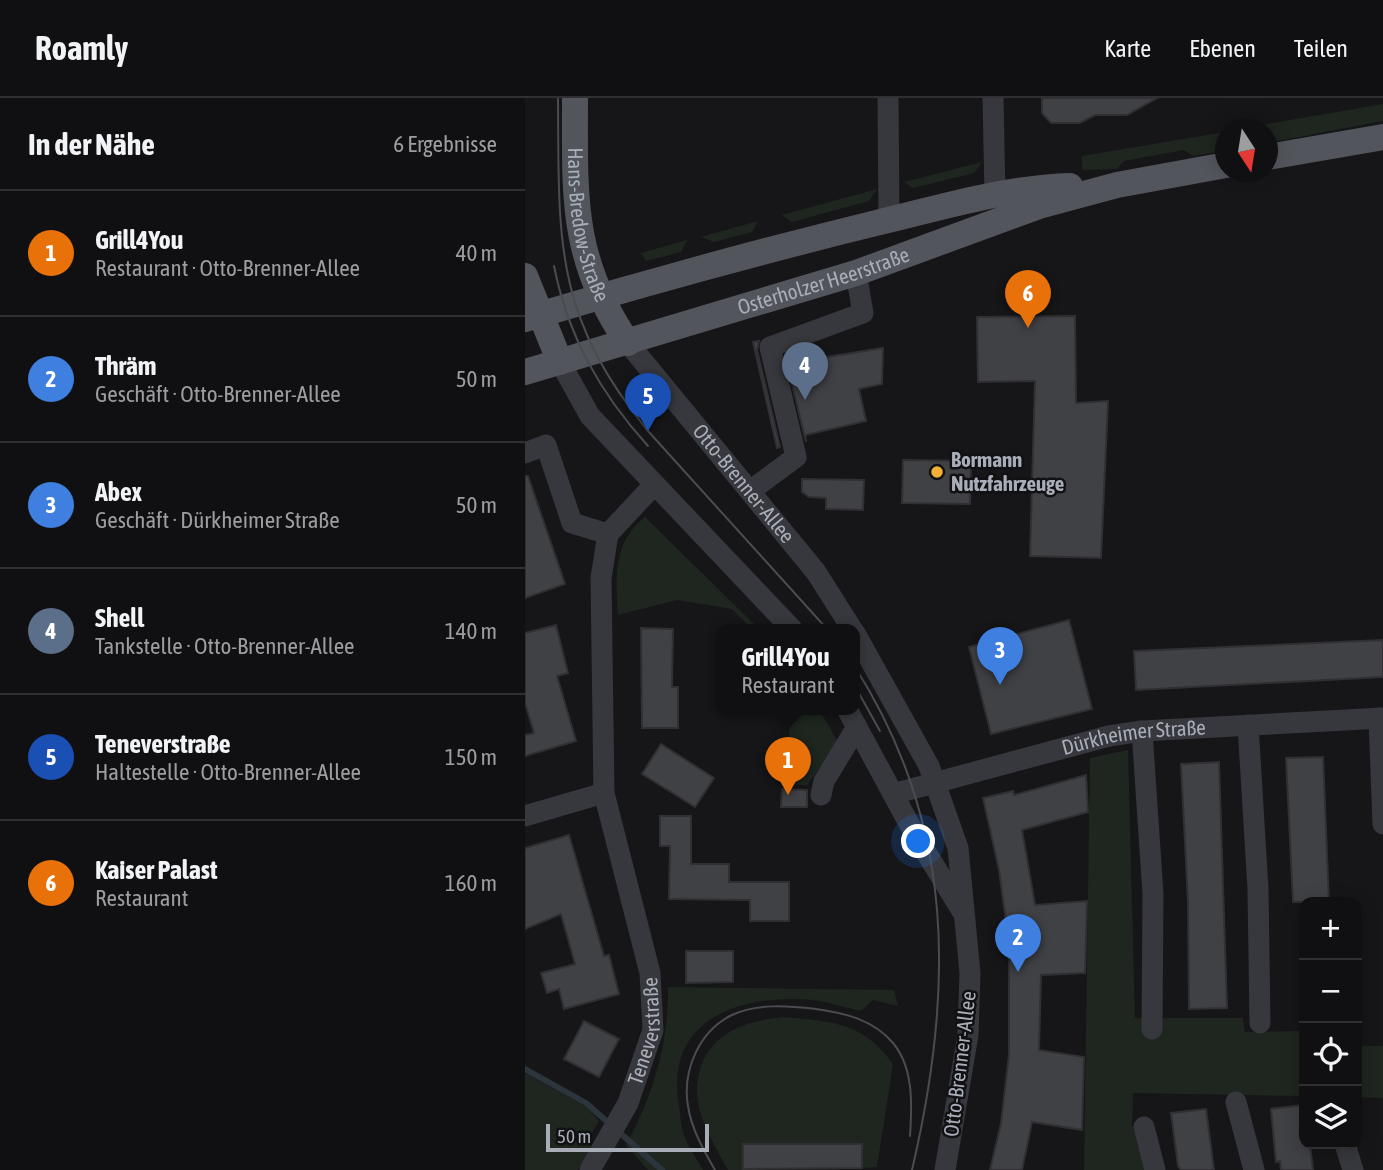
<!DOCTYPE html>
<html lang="de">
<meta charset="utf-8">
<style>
body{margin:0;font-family:"Asap Condensed",sans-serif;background:#19191b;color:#f1f3f6}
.controls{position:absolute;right:21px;bottom:21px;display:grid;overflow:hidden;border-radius:14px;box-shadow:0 4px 18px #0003}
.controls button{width:63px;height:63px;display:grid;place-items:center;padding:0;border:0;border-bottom:2px solid #303032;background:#101012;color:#f1f3f6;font:35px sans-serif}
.compass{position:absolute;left:690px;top:21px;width:63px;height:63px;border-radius:50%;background:#101012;box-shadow:0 4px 18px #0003;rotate:168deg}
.scale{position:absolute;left:21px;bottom:18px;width:163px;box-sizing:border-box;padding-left:7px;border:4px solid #a8adb8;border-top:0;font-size:19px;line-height:24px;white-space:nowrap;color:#a8adb8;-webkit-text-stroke:5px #111113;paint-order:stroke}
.you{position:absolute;left:394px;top:744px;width:24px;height:24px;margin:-18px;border:5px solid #fff;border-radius:50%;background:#1a73e8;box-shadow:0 0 0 10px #1a73e833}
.badge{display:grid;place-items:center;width:46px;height:46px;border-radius:50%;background:#f2b134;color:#fff;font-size:23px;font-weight:700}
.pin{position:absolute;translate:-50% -58px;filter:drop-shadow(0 2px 4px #0008)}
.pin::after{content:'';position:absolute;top:37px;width:24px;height:21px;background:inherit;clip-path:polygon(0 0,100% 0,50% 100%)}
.popup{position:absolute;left:191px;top:526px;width:144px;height:91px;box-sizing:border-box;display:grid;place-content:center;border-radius:14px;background:#101012;filter:drop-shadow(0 2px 5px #0005);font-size:23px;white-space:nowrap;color:#9c9d9f}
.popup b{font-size:26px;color:#f1f3f6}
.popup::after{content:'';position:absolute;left:50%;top:100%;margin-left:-14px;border:14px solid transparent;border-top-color:#101012}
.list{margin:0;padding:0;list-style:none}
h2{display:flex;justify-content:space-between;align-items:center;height:91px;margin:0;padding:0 28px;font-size:30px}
h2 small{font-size:23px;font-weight:400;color:#9c9d9f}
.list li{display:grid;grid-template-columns:46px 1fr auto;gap:21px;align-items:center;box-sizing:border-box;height:126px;padding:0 28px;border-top:2px solid #303032}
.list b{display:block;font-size:26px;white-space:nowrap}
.list p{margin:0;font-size:23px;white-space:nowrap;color:#9c9d9f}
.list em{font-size:23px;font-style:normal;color:#9c9d9f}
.icon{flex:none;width:38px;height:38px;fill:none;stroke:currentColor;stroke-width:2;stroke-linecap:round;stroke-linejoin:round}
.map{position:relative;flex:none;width:858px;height:1072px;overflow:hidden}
header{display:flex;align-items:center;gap:42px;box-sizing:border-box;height:98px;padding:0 35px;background:#101012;border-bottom:2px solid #303032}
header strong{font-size:33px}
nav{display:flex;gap:38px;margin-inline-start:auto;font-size:24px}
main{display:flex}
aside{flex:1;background:#101012}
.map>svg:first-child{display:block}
</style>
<header>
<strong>Roamly</strong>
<nav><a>Karte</a><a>Ebenen</a><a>Teilen</a></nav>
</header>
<main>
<aside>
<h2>In der Nähe<small>6 Ergebnisse</small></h2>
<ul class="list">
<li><span class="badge" style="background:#e8710a">1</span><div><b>Grill4You</b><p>Restaurant · Otto-Brenner-Allee</p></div><em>40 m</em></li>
<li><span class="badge" style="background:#3f7fe0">2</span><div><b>Thräm</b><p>Geschäft · Otto-Brenner-Allee</p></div><em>50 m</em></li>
<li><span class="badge" style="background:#3f7fe0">3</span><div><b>Abex</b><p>Geschäft · Dürkheimer Straße</p></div><em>50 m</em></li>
<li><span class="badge" style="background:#5c6f8a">4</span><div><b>Shell</b><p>Tankstelle · Otto-Brenner-Allee</p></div><em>140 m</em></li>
<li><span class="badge" style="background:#1a4fb4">5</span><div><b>Teneverstraße</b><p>Haltestelle · Otto-Brenner-Allee</p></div><em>150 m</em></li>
<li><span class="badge" style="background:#e8710a">6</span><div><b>Kaiser Palast</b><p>Restaurant</p></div><em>160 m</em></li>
</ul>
</aside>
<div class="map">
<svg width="858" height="1072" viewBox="0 0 858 1072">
<rect width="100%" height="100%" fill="#161618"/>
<g fill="#1e261f">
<path d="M858 6V23L743 45V32L713 31Z"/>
<path d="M700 34V45L692 54 668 58 659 52 599 63 592 71 557 72V58Z"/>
<path d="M457 64 449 75 388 90 379 84Z"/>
<path d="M352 91 344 103 267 124 257 117Z"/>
<path d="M233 123 227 134 189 144 176 139Z"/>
<path d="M162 142 156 154 121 163 116 155Z"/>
<path d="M120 419 234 531H227L207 511 152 502 93 517C91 479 87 445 120 419Z"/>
<path d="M259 611H294L313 644 282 687H258L265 628Z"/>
<path d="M603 652 610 920H718L720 934 779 933V998L608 995 607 1027 620 1072H559L565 660Z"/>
<path d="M143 889 369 892 373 908 348 902 336 913C321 910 304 904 289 902 217 895 139 920 154 1007 155 1017 156 1029 160 1039 164 1050 172 1061 178 1072H123L101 1047C128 998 144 944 143 889Z"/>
<path d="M261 919C309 924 338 924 368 966L352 1069 337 1070 336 1046H219L232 1072H203C190 1048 171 1018 172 990 175 938 217 922 261 919Z"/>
<path d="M832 933H837V948H858V1000L832 999Z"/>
<path d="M0 975 60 1008 74 1023 61 1044 67 1049 53 1072H0Z"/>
</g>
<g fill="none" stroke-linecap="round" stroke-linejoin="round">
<path stroke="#2c353c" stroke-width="6" d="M0 971 61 1005 137 1072"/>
</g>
<g fill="#404145" stroke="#303034" stroke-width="2">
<path d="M517 0H632L602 17H570L555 25H526L517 15Z"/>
<path d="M550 218 551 305 583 303 576 460 505 458 510 283 453 284 452 219Z"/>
<path d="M234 243 232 252 255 349 252 350 228 244Z"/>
<path d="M292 249 295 260 358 250 357 286 334 291 341 323 280 337 281 344 260 257Z"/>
<path d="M378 362 446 363 445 406 377 405Z"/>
<path d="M0 378H3L40 486 0 500Z"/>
<path d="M277 381 339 382 338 412 301 411V400L284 399 277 394Z"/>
<path d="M544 522 567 611 466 636 444 549Z"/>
<path d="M31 527 43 575 32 578 51 643 0 658V637L9 635 0 605V535Z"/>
<path d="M116 530 148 531 147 589H153V630H117Z"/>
<path d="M858 542V579L611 592 609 553Z"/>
<path d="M136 646 189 680 170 709 117 676Z"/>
<path d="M798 659 804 804H768L761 660Z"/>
<path d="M694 664 702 910 664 911 663 804 656 666Z"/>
<path d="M561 677 563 714 497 732 510 807 562 803 560 875 516 877 514 952 559 959 557 1032 507 1024 497 1072H465L476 1025 484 956V845L474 772 458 700 488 693 489 697Z"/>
<path d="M257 691 282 692V709H256Z"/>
<path d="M135 718H166V766H204V784H264V823H225V802L144 801 145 748H135Z"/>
<path d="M44 737 79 858 84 857 94 896 39 911 34 891 22 895 16 875 50 866 36 816 0 831V750Z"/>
<path d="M161 853H208V884L161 885Z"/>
<path d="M59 923 94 941 74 979 39 961Z"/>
<path d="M779 1007V1046H785L788 1072H756L755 1063 751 1064 746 1011Z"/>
<path d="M681 1011 689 1072H656L653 1068 646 1015Z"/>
<path d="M218 1046H337V1070L218 1071Z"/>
</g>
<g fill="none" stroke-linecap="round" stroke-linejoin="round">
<g stroke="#37383d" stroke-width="21">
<path d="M363 0 364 122"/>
<path d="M468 0 470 97"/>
<path id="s1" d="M103 245 291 474 327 531"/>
<path d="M35 264 65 318 267 531"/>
<path d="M0 355 21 347 47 425 83 436"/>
<path d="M225 393 271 359 245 249 338 215 331 175"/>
<path d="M330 535 404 668 433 750 445 875 443 937 420 1072"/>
<path d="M322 611 388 733 437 813"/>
<path d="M854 620 858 726"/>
<path d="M723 627 733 791 735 925"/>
<path d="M617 633 628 796 627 931"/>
<path id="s2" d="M368 696 584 638 617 633 858 620"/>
<path d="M296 697 299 683 332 629"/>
<path d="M0 718 79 695"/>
<path d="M711 1004 729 1072"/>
<path d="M619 1029 630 1072"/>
<path d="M820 1046 828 1072"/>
<path id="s3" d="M65 1072 103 1005 128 932 125 875 79 695 76 480 83 436 129 387"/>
</g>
<g stroke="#53555c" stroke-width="26">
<path id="s4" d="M50 0C50 97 45 161 103 245"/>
<path d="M743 59 858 39"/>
<path d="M0 178 35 264"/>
<path d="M0 221C116 186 233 154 351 125 415 110 479 90 545 88"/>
<path id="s5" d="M0 274 331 175 514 108 592 87 701 67"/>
</g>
<g stroke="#4a4c52" stroke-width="2">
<path d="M33 0C34 142 28 217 123 333L302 531"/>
<path d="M29 168C43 238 75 295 123 348"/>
<path d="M330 569C431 728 429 893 387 1072"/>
<path d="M331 590 355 633"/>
<path d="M190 1072C179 1053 166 1030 163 1008 157 973 174 933 207 917 231 905 265 908 291 911 320 915 349 922 368 945 389 970 387 1008 385 1038"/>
</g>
</g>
<circle fill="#f2b134" stroke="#111113" stroke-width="2.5" cx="412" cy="374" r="7"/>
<g text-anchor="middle" stroke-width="5" stroke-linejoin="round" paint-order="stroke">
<g font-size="21" fill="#a8adb8" stroke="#111113">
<text dy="7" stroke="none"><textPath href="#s4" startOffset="128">Hans-Bredow-Straße</textPath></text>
<text dy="7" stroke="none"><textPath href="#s5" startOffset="312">Osterholzer Heerstraße</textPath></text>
<text dy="7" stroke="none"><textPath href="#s1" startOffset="182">Otto-Brenner-Allee</textPath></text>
<text dy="7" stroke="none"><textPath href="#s2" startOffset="248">Dürkheimer Straße</textPath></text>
<text dy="7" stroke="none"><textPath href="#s3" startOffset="152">Teneverstraße</textPath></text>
<text transform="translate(435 966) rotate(-83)" y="7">Otto-Brenner-Allee</text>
</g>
<g font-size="21" font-weight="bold" fill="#a8adb8" stroke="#111113" text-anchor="start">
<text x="426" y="369">Bormann<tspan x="426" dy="24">Nutzfahrzeuge</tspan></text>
</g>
</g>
</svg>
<div class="controls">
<button>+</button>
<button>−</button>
<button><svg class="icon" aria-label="locate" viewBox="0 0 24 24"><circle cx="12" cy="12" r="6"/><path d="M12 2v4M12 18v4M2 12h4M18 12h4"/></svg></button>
<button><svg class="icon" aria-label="layers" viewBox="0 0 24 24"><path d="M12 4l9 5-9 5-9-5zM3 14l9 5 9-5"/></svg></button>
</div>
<svg class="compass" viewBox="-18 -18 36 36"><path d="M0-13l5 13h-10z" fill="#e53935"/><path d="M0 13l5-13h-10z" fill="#9c9d9f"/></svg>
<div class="scale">50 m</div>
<div class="you"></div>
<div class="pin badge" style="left:263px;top:697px;background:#e8710a">1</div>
<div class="popup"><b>Grill4You</b>Restaurant</div>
<div class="pin badge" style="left:493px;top:874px;background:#3f7fe0">2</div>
<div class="pin badge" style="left:475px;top:587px;background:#3f7fe0">3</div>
<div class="pin badge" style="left:280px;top:302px;background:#5c6f8a">4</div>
<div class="pin badge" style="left:123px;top:333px;background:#1a4fb4">5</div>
<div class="pin badge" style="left:503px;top:230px;background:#e8710a">6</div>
</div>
</main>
